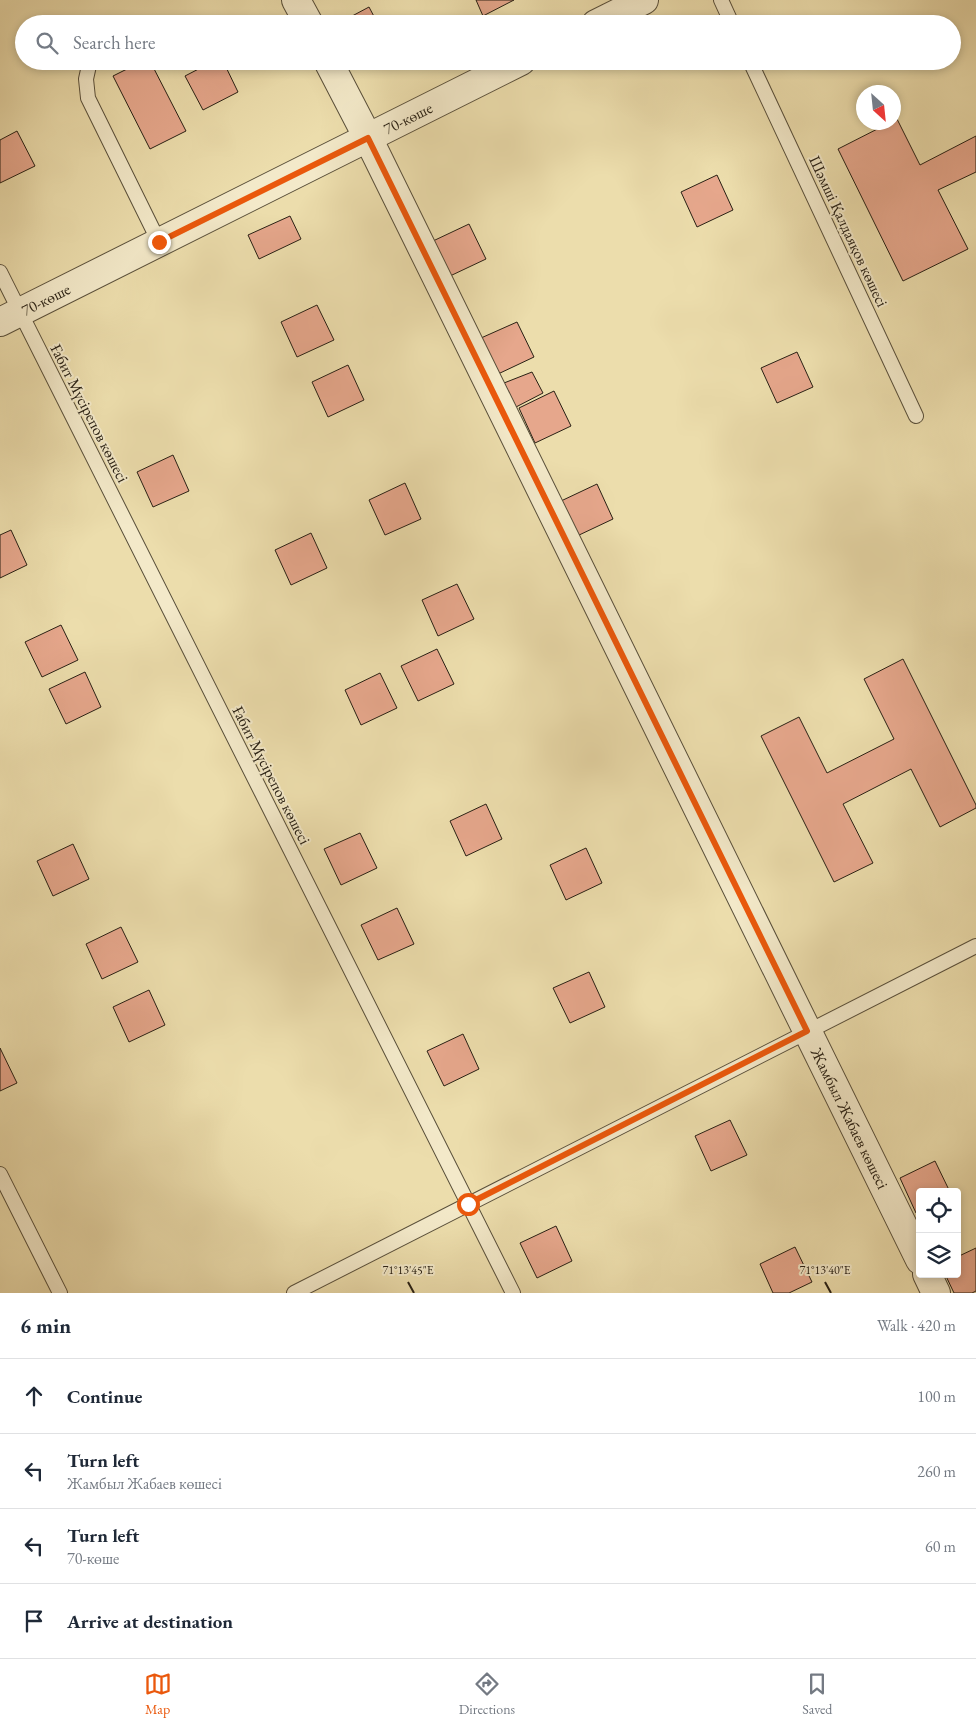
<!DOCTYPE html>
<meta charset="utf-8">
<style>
body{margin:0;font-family:"EB Garamond",serif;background:#f2f2f3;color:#1f2937}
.controls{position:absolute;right:15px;bottom:15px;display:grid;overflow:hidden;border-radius:5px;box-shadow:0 2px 8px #0003}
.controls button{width:45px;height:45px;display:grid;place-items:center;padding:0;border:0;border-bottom:1px solid #e0e1e3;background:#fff;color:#1f2937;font:25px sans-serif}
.compass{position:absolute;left:856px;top:85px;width:45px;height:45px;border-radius:50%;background:#fff;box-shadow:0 2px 8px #0003;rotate:153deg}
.stop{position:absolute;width:15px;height:15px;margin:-11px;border:4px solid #ea580c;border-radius:50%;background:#fff}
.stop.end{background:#ea580c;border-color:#fff;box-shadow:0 1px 5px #0008}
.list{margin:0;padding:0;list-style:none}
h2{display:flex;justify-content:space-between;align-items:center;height:65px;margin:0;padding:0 20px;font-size:21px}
h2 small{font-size:16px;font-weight:400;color:#747a83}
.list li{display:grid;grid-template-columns:32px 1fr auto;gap:15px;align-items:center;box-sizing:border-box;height:75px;padding:0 20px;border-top:1px solid #e0e1e3}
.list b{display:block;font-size:19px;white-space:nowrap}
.list p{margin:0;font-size:16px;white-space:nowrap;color:#747a83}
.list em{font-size:16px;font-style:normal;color:#747a83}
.icon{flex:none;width:28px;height:28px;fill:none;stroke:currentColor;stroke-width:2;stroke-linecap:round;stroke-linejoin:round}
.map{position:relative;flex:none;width:976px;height:1293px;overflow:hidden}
.search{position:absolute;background:#fff;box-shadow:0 2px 8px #0003;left:15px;right:15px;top:15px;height:55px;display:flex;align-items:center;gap:12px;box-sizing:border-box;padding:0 18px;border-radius:28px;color:#747a83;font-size:19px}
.sheet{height:365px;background:#fff}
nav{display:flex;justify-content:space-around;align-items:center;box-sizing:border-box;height:70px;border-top:1px solid #e0e1e3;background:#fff;font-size:14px;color:#747a83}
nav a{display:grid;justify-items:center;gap:2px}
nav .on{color:#ea580c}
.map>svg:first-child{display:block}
</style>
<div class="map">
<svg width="976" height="1293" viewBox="0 0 976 1293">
<rect width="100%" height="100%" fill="#ecddac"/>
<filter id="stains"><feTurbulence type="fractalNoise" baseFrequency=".004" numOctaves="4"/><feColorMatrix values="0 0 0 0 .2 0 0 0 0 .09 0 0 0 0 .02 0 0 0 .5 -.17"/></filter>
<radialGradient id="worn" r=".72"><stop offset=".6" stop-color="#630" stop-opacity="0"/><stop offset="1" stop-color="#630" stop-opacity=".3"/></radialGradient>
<g fill="#e6a78c" stroke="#282014">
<path d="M476 0H514L483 16Z"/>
<path d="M369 7 378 24H339V23Z"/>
<path d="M143 61H150L186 131 150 149 113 76Z"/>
<path d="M214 61H223L238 92 203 110 185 76Z"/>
<path d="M897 119 920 165 976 136V172L938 190 968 249 903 281 838 149Z"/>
<path d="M17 131 35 166 0 183V140Z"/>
<path d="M717 175 733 210 697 227 681 192Z"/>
<path d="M290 216 301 239 259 259 248 235Z"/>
<path d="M469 224 486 259 450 276 433 241Z"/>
<path d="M317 305 334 340 297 357 281 322Z"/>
<path d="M517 322 534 357 498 374 481 338Z"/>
<path d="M797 352 813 387 777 403 761 368Z"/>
<path d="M348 365 364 400 328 417 312 382Z"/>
<path d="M532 372 543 393 516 407 504 383Z"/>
<path d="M554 391 571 426 535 443 519 408Z"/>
<path d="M173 455 189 491 153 507 137 472Z"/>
<path d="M405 483 421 519 385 535 369 500Z"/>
<path d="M597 484 613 519 577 536 561 501Z"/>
<path d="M11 530 27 565 0 578V535Z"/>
<path d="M311 533 327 568 291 585 275 550Z"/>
<path d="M457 584 474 619 438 636 422 600Z"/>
<path d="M61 625 78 660 42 677 25 642Z"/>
<path d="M437 649 454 684 418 701 401 666Z"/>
<path d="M903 659 976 805V808L940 827 911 769 843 804 873 863 834 882 761 736 799 717 827 773 894 739 864 679Z"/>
<path d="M85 672 101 707 66 724 49 689Z"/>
<path d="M380 673 397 708 361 725 345 690Z"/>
<path d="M486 804 502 839 466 856 450 821Z"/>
<path d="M360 833 377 868 341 885 324 849Z"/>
<path d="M73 844 89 879 53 896 37 861Z"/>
<path d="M586 848 602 883 566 900 550 865Z"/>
<path d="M397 908 414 944 378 960 361 925Z"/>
<path d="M121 927 138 962 102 979 86 944Z"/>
<path d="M589 972 605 1007 570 1023 553 988Z"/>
<path d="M149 990 165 1025 129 1042 113 1007Z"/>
<path d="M463 1034 479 1069 444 1086 427 1051Z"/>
<path d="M0 1048 17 1083 0 1091Z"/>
<path d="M730 1120 747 1155 711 1171 695 1136Z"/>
<path d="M935 1161 950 1192H920V1211L916 1213 900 1178Z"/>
<path d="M556 1226 572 1261 537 1278 520 1243Z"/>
<path d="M795 1247 812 1282 789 1293H773L760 1264Z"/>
<path d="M976 1248V1291L972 1293H954L945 1274H957V1257Z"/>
</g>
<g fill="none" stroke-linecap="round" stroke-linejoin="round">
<defs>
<g id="lane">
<path d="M721 0 732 24"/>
<path d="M90 61 86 79 88 98 159 242"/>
<path d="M750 61 916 416"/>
<path d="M0 272 513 1293"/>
<path d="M0 1174 60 1293"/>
<path d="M294 1293 976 946"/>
</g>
<g id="street">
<path d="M296 0 309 24"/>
<path d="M596 24 644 0"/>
<path id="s1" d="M328 61 368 138 920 1260"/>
<path id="s2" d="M0 322 521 61"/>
<path d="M927 1274 936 1293"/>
</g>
</defs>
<use href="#lane" stroke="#594f3a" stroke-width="16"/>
<use href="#street" stroke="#594f3a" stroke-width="30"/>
<use href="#lane" stroke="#f3e9c9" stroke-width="14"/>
<use href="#street" stroke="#f3e9c9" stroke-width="28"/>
</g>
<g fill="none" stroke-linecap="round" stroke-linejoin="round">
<path stroke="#ea580c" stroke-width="6" d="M159 242 368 138 807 1031 468 1204"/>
</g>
<path fill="none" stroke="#282014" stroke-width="2" d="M408 1282 414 1293M825 1282 831 1293"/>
<g text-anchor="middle" stroke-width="4" stroke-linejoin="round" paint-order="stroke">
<g font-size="16" fill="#282014" stroke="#f3e9c9">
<text dy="6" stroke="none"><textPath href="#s2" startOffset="456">70-көше</textPath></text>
<text transform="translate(849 231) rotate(65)" y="6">Шәмші Қалдаяқов көшесі</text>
<text dy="6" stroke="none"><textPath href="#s2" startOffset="51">70-көше</textPath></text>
<text transform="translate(90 413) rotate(63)" y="6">Ғабит Мүсірепов көшесі</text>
<text transform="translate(272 775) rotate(63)" y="6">Ғабит Мүсірепов көшесі</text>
<text dy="6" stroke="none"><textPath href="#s1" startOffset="1179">Жамбыл Жабаев көшесі</textPath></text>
</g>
</g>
<g font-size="12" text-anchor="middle" fill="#282014" stroke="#f3e9c9" stroke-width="4" stroke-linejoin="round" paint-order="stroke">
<text x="408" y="1274">71°13'45"E</text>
<text x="825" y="1274">71°13'40"E</text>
</g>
<rect width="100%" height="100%" filter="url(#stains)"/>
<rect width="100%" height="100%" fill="url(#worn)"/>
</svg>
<div class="controls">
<button><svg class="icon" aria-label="locate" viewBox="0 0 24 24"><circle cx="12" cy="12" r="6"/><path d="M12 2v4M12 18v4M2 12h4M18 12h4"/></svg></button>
<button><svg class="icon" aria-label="layers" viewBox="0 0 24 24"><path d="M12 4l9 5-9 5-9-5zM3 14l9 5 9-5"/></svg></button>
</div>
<svg class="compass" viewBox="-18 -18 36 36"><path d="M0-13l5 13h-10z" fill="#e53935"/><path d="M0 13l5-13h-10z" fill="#747a83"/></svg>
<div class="stop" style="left:468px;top:1204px"></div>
<div class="stop end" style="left:159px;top:242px"></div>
<div class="search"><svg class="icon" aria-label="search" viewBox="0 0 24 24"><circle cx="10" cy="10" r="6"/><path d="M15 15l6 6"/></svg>Search here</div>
</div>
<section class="sheet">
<h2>6 min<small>Walk · 420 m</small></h2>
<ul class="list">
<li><svg class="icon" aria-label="ahead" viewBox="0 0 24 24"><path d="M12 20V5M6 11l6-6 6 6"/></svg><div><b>Continue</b></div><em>100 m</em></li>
<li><svg class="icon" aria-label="left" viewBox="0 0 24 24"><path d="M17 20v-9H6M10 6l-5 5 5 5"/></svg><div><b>Turn left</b><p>Жамбыл Жабаев көшесі</p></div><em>260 m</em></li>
<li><svg class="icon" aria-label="left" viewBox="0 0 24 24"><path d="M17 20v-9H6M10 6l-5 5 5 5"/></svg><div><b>Turn left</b><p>70-көше</p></div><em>60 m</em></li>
<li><svg class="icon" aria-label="arrive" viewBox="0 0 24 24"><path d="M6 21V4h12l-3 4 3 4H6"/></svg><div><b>Arrive at destination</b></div></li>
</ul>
</section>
<nav>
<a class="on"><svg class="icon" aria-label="map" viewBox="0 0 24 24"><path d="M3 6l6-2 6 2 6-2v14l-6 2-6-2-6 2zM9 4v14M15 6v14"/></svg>Map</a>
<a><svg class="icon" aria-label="directions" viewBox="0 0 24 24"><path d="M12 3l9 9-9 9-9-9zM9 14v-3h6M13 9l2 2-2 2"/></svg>Directions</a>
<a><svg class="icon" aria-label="saved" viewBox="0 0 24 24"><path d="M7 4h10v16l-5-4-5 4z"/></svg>Saved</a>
</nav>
